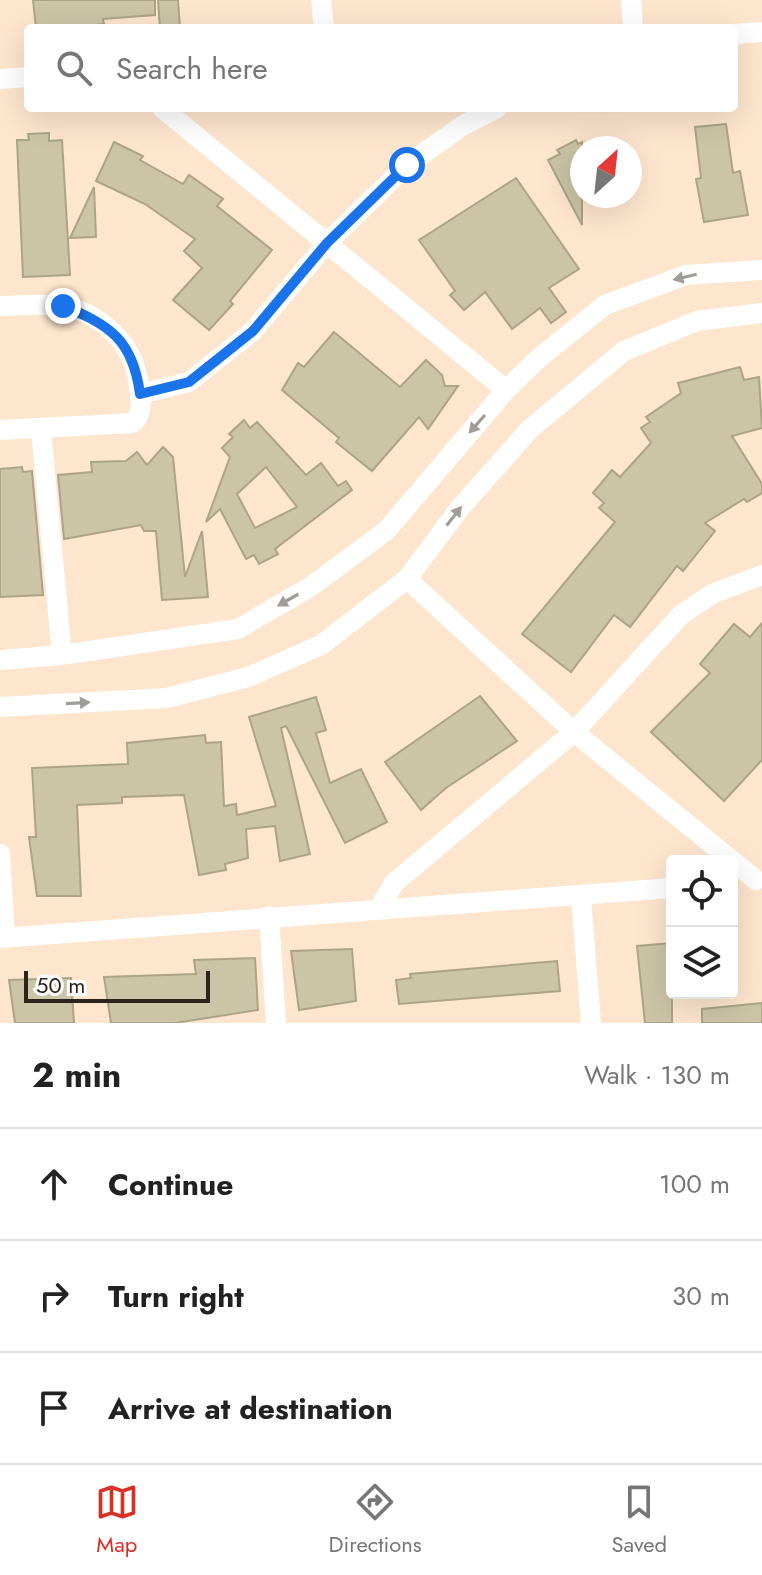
<!DOCTYPE html>
<meta charset="utf-8">
<style>
body{margin:0;font-family:Jost,sans-serif;background:#f2f2f2;color:#222}
.controls{position:absolute;right:24px;bottom:24px;display:grid;overflow:hidden;border-radius:8px;box-shadow:0 8px 32px #0002}
.controls button{width:72px;height:72px;display:grid;place-items:center;padding:0;border:0;border-bottom:2px solid #e0e0e0;background:#fff;color:#222;font:40px sans-serif}
.compass{position:absolute;left:570px;top:136px;width:72px;height:72px;border-radius:50%;background:#fff;box-shadow:0 8px 32px #0002;rotate:27deg}
.scale{position:absolute;left:24px;bottom:20px;width:186px;box-sizing:border-box;padding-left:8px;border:4px solid #2c231b;border-top:0;font-size:22px;line-height:28px;white-space:nowrap;color:#2c231b;-webkit-text-stroke:6px #fff;paint-order:stroke}
.stop{position:absolute;width:24px;height:24px;margin:-18px;border:6px solid #1a73e8;border-radius:50%;background:#fff}
.stop.end{background:#1a73e8;border-color:#fff;box-shadow:0 2px 8px #0008}
.list{margin:0;padding:0;list-style:none}
h2{display:flex;justify-content:space-between;align-items:center;height:104px;margin:0;padding:0 32px;font-size:34px}
h2 small{font-size:26px;font-weight:400;color:#767676}
.list li{display:grid;grid-template-columns:52px 1fr auto;gap:24px;align-items:center;box-sizing:border-box;height:112px;padding:0 32px;border-top:2px solid #e0e0e0}
.list b{display:block;font-size:30px;white-space:nowrap}
.list em{font-size:26px;font-style:normal;color:#767676}
.icon{flex:none;width:44px;height:44px;fill:none;stroke:currentColor;stroke-width:2;stroke-linecap:round;stroke-linejoin:round}
.map{position:relative;flex:none;width:762px;height:1023px;overflow:hidden}
.search{position:absolute;background:#fff;box-shadow:0 8px 32px #0002;left:24px;right:24px;top:24px;height:88px;display:flex;align-items:center;gap:20px;box-sizing:border-box;padding:0 28px;border-radius:8px;color:#767676;font-size:30px}
.sheet{height:440px;background:#fff}
nav{display:flex;justify-content:space-around;align-items:center;box-sizing:border-box;height:112px;border-top:2px solid #e0e0e0;background:#fff;font-size:22px;color:#767676}
nav a{display:grid;justify-items:center;gap:4px}
nav .on{color:#d93025}
.map>svg:first-child{display:block}
</style>
<div class="map">
<svg width="762" height="1023" viewBox="0 0 762 1023">
<rect width="100%" height="100%" fill="#fde5ce"/>
<g fill="#cbc4a7" stroke="#aba488" stroke-width="2" fill-rule="evenodd">
<path d="M33 0H155V15L103 19 104 24 68 28H36Z"/>
<path d="M158 0H178L180 28H160Z"/>
<path d="M726 124 733 173 740 171 748 215 704 222 696 179 701 178 695 127Z"/>
<path d="M49 133V141L62 140 70 275 23 277 17 140H29L28 134Z"/>
<path d="M576 140 578 144 582 142V225L548 160 560 154 557 150Z"/>
<path d="M114 142 143 156 140 160 183 184 189 175 223 199 217 206 272 250 230 301 233 304 209 330 173 300 202 268 184 251 195 239 145 204 96 181Z"/>
<path d="M516 178 579 269 549 288 566 312 551 323 540 308 512 329 485 292 464 310 450 295 455 291 419 240Z"/>
<path d="M94 187 96 237 70 238Z"/>
<path d="M334 332 400 387 426 360 442 375 445 386H458L428 429 419 417 372 471 336 442 339 438 282 390 298 363 304 367Z"/>
<path d="M740 367 744 380 759 377 762 428 732 436 762 484V493L747 502 744 499 705 523 715 531 683 571 677 566 630 627 614 615 571 672 522 634 615 522 599 508 604 503 593 493 612 470 620 477 651 443 641 428 650 422 646 417 681 393 678 383Z"/>
<path d="M244 420 250 428 257 422 306 475 321 463 338 486 346 481 352 490 275 549 278 554 259 564 254 555 246 559 220 509 206 522 230 457 222 448 233 437 229 434ZM266 467 297 507 255 528 237 494Z"/>
<path d="M163 447 173 457 185 577 202 531 208 597 162 600 156 531H144L141 525 64 539 58 475 92 472 91 462 126 461 137 452 147 465Z"/>
<path d="M22 467 23 472 32 471 43 595 0 597V469Z"/>
<path d="M762 623V760L724 801 651 732 710 673 700 664 734 624 750 637Z"/>
<path d="M480 696 517 741 446 788 421 810 385 762Z"/>
<path d="M316 697 326 730 316 733 330 783 361 769 387 822 345 843 286 726 281 728 310 854 280 861 275 826 246 829 248 858 225 864 226 870 199 875 184 795 122 797V803L77 805 81 896H37L29 837H36L32 768 128 764 127 743 205 735 206 743 221 742 224 806 236 804 237 815 276 806 249 717Z"/>
<path d="M672 943V1023H645L637 946Z"/>
<path d="M352 949 356 1001 299 1010 291 951Z"/>
<path d="M255 958 258 1010 175 1023H111L104 977 196 974 194 960Z"/>
<path d="M557 961 560 991 399 1004 396 980 411 978 410 974Z"/>
<path d="M71 978 74 1023H15L9 980Z"/>
<path d="M762 1003V1023H702V1009Z"/>
</g>
<g fill="none" stroke-linecap="round" stroke-linejoin="round">
<g stroke="#fff" stroke-width="20">
<path d="M321 0 324 28"/>
<path d="M631 0 633 28"/>
<path d="M734 34 762 32"/>
<path d="M0 79 28 77"/>
<path d="M162 108 506 390"/>
<path d="M0 306C20 306 44 303 63 306 101 313 133 344 138 381 140 397 145 411 133 423L0 430"/>
<path d="M140 394 189 382 253 331 327 243 407 165 462 126 497 108"/>
<path d="M41 430 62 655"/>
<path d="M407 579 574 732 756 880"/>
<path d="M0 660 62 655 238 629 310 587 386 531 506 390 539 358 605 305 686 275 762 270"/>
<path d="M0 707 167 698 248 677 321 645 407 579 460 508 530 429 624 351 697 321 762 313"/>
<path d="M0 854 5 937"/>
<path d="M581 897 591 1023"/>
<path d="M379 909 394 883 574 732 681 615 712 594 762 575"/>
<path d="M269 916 276 1023"/>
<path d="M0 938 672 888"/>
</g>
</g>
<defs><path id="oneway-solid" d="M-6-.8H1V-3.2L6.5 0L1 3.2V.8H-6Z" transform="scale(2)"/></defs>
<g fill="#a09c98">
<use href="#oneway-solid" transform="translate(685 277) rotate(167)"/>
<use href="#oneway-solid" transform="translate(477 424) rotate(131)"/>
<use href="#oneway-solid" transform="translate(454 516) rotate(-52)"/>
<use href="#oneway-solid" transform="translate(288 600) rotate(150)"/>
<use href="#oneway-solid" transform="translate(78 703) rotate(-3)"/>
</g>
<g fill="none" stroke-linecap="round" stroke-linejoin="round">
<path stroke="#1a73e8" stroke-width="10" d="M63 306C111 325 133 341 140 394L189 382 253 331 327 243 407 165"/>
</g>
</svg>
<div class="controls">
<button><svg class="icon" aria-label="locate" viewBox="0 0 24 24"><circle cx="12" cy="12" r="6"/><path d="M12 2v4M12 18v4M2 12h4M18 12h4"/></svg></button>
<button><svg class="icon" aria-label="layers" viewBox="0 0 24 24"><path d="M12 4l9 5-9 5-9-5zM3 14l9 5 9-5"/></svg></button>
</div>
<svg class="compass" viewBox="-18 -18 36 36"><path d="M0-13l5 13h-10z" fill="#e53935"/><path d="M0 13l5-13h-10z" fill="#767676"/></svg>
<div class="scale">50 m</div>
<div class="stop" style="left:407px;top:165px"></div>
<div class="stop end" style="left:63px;top:306px"></div>
<div class="search"><svg class="icon" aria-label="search" viewBox="0 0 24 24"><circle cx="10" cy="10" r="6"/><path d="M15 15l6 6"/></svg>Search here</div>
</div>
<section class="sheet">
<h2>2 min<small>Walk · 130 m</small></h2>
<ul class="list">
<li><svg class="icon" aria-label="ahead" viewBox="0 0 24 24"><path d="M12 20V5M6 11l6-6 6 6"/></svg><div><b>Continue</b></div><em>100 m</em></li>
<li><svg class="icon" aria-label="right" viewBox="0 0 24 24"><path d="M7 20v-9h11M14 6l5 5-5 5"/></svg><div><b>Turn right</b></div><em>30 m</em></li>
<li><svg class="icon" aria-label="arrive" viewBox="0 0 24 24"><path d="M6 21V4h12l-3 4 3 4H6"/></svg><div><b>Arrive at destination</b></div></li>
</ul>
</section>
<nav>
<a class="on"><svg class="icon" aria-label="map" viewBox="0 0 24 24"><path d="M3 6l6-2 6 2 6-2v14l-6 2-6-2-6 2zM9 4v14M15 6v14"/></svg>Map</a>
<a><svg class="icon" aria-label="directions" viewBox="0 0 24 24"><path d="M12 3l9 9-9 9-9-9zM9 14v-3h6M13 9l2 2-2 2"/></svg>Directions</a>
<a><svg class="icon" aria-label="saved" viewBox="0 0 24 24"><path d="M7 4h10v16l-5-4-5 4z"/></svg>Saved</a>
</nav>
